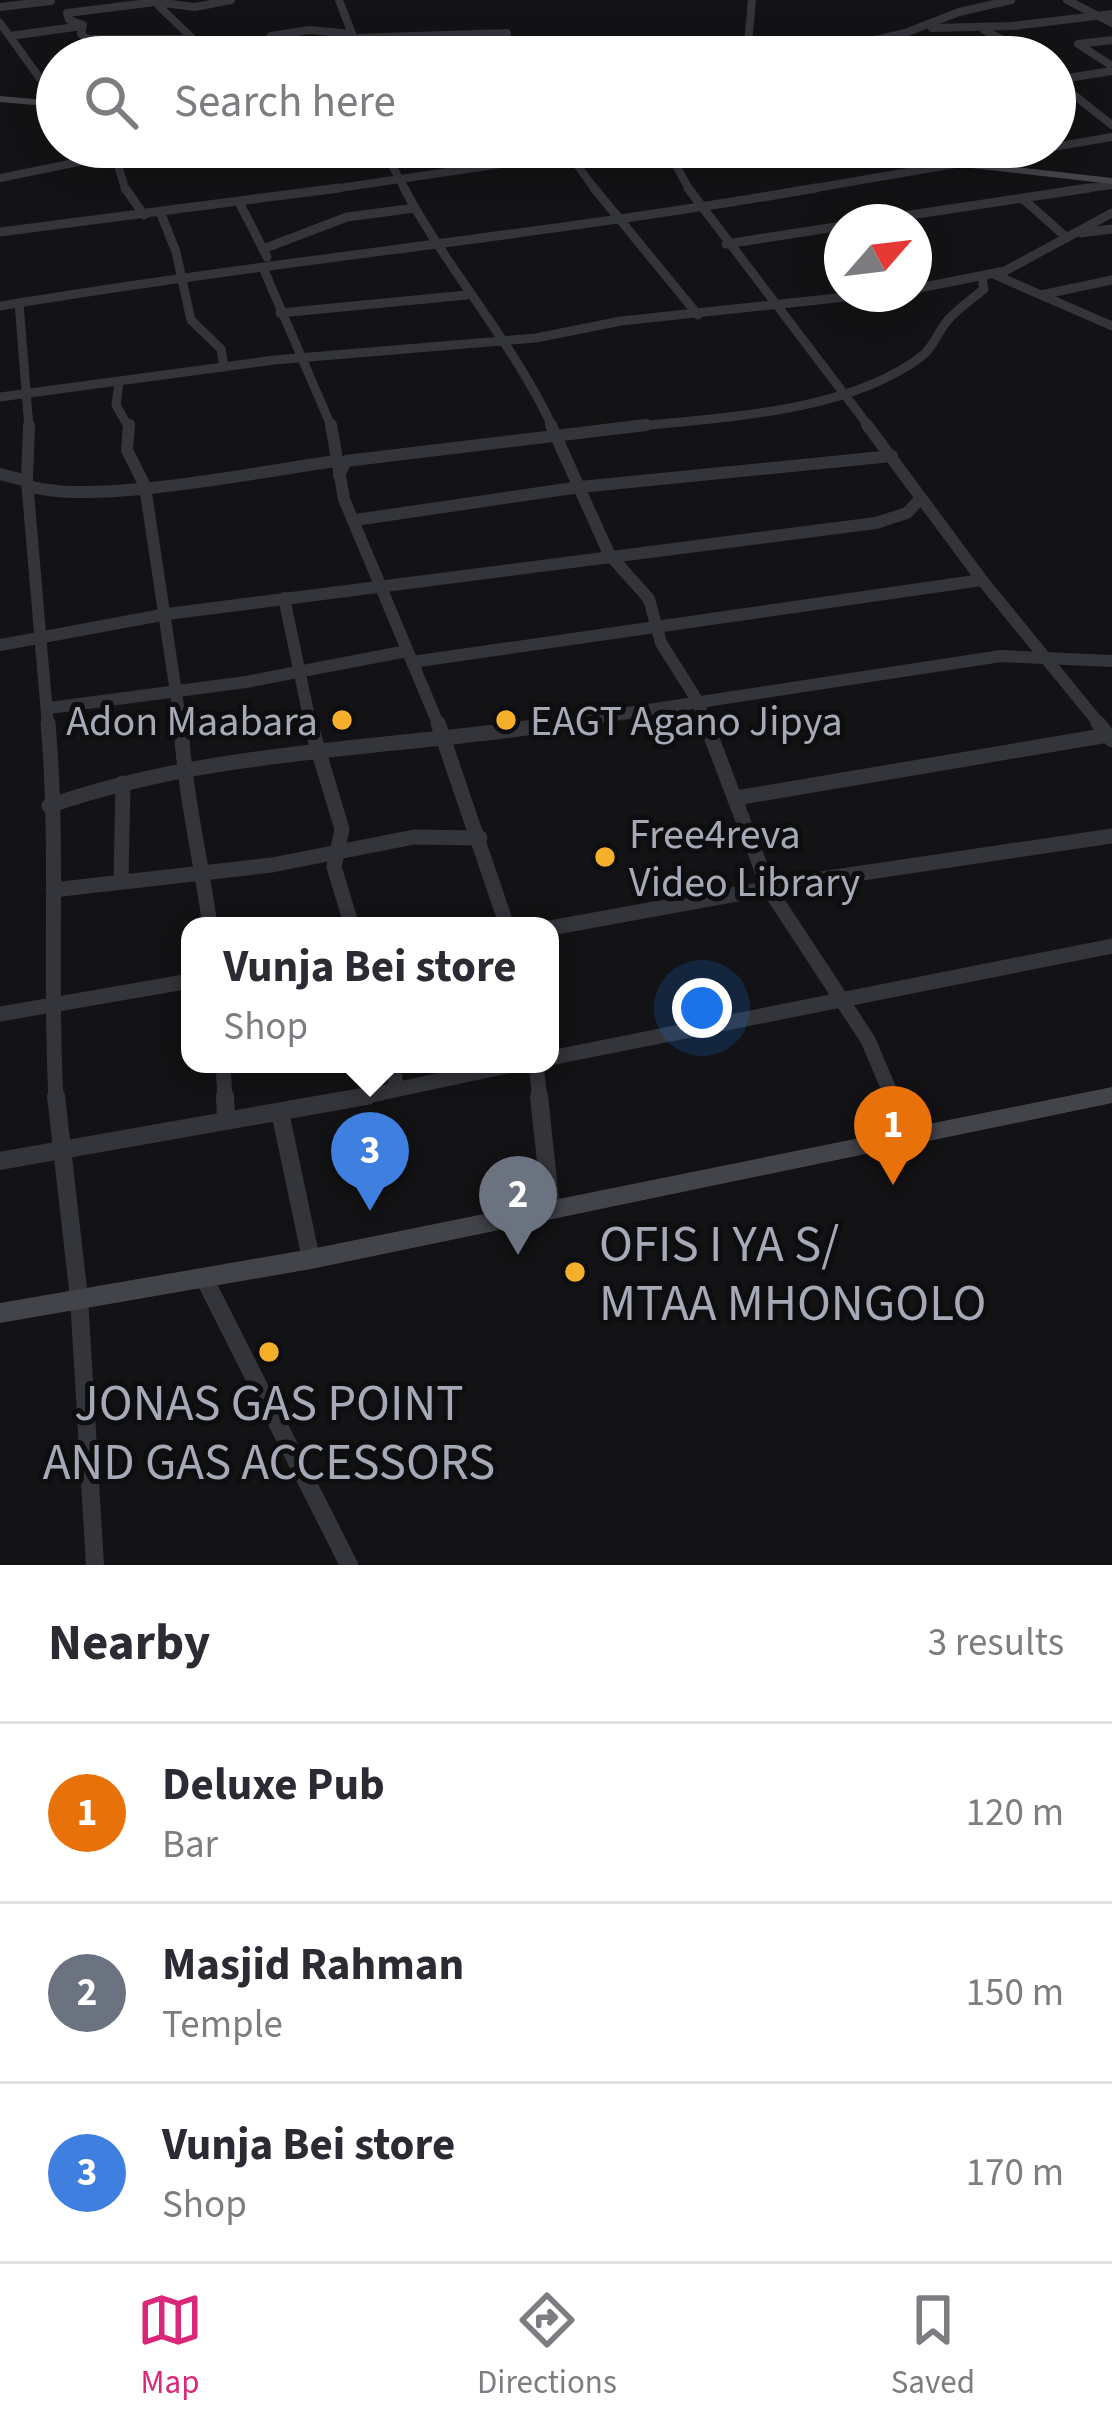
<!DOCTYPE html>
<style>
body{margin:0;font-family:"Source Sans 3",sans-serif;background:#f2f2f3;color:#2b2b33}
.compass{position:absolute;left:824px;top:204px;width:108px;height:108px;border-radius:50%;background:#fff;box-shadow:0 6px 30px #0003;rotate:62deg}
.you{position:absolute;left:702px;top:1008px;width:42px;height:42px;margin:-30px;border:9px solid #fff;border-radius:50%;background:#1a73e8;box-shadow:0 0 0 18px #1a73e833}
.badge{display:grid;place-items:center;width:78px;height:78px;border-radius:50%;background:#db2777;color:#fff;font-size:39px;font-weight:700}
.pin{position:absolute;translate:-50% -99px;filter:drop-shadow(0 3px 6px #0008)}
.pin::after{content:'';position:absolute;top:63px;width:42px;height:36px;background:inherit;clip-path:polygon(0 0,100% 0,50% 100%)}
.popup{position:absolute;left:181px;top:917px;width:378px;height:156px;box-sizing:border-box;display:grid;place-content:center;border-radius:24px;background:#fff;filter:drop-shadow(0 3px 9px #0005);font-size:39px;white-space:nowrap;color:#7c7c81}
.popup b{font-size:45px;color:#2b2b33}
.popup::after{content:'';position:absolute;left:50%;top:100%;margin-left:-24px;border:24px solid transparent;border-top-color:#fff}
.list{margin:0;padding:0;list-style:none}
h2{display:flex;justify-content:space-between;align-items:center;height:156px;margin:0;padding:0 48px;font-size:51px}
h2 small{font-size:39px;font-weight:400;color:#7c7c81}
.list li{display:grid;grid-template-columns:78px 1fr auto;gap:36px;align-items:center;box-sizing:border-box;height:180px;padding:0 48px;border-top:3px solid #e1e1e2}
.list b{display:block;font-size:45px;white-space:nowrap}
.list p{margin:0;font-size:39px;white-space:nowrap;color:#7c7c81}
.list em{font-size:39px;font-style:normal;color:#7c7c81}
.icon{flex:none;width:66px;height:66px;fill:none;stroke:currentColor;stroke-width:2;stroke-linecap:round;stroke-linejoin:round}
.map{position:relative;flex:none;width:1112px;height:1565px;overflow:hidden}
.search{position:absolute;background:#fff;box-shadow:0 6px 30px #0003;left:36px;right:36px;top:36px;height:132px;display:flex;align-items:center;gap:30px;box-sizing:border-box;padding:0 42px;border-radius:66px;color:#7c7c81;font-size:45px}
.sheet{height:696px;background:#fff}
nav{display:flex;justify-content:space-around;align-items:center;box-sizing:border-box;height:168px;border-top:3px solid #e1e1e2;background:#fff;font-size:33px;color:#7c7c81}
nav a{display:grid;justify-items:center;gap:6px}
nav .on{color:#db2777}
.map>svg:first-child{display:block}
</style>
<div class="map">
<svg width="1112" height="1565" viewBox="0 0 1112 1565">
<rect width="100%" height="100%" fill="#131315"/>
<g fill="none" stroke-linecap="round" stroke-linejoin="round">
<g stroke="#34353a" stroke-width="8">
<path d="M339 0 361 57"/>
<path d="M752 0 748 44 755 57"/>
<path d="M1067 0 1112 23"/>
<path d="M159 6 194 40"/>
<path d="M0 7 51 1"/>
<path d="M0 23 57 102"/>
<path d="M932 28 1013 26 1112 14"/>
<path d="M984 30 1036 57"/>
<path d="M10 36 82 26"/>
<path d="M354 38 507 33"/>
<path d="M1112 40 1078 44 1112 66"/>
<path d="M871 41 943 57"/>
<path d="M139 47 180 57"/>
<path d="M205 57 189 39H87L81 34 83 25 69 20 67 13 155 2 195 7 231 0"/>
<path d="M280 57 271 36 309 30 352 34"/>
<path d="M803 57 905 33 959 12 1011 0"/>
<path d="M1112 71 1055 80 1112 125"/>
<path d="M382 147 406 191"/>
<path d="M666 147 690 191"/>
<path d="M570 155 596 191"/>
<path d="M115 156 126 191"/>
<path d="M0 178 152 147"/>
<path d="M319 191 617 147"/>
<path d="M798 191 1112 137"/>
<path d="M1066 191 1112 185"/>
</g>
<g stroke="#34353a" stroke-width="9">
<path d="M125 188 144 215"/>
<path d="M404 188C448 271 514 343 553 428"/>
<path d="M594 188 698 315"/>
<path d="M688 188 870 428"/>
<path d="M1022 198 1067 238"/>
<path d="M239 202 267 257"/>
<path d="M161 214 176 252 191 320 221 349 224 367"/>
<path d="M864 222 1089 188"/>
<path d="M0 232 339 188"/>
<path d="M1081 233 1112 229"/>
<path d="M726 244 842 226"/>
<path d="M263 249 347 217 415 208"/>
<path d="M264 270 332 428"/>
<path d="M993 274 1112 326"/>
<path d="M914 289 1005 271 1112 213"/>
<path d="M1041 295 1112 280"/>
<path d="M19 303 29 428"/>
<path d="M0 306C271 261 545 235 816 188"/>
<path d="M280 313 467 295"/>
<path d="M119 382 116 405 129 428"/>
<path d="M0 397 274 360 536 338 621 321 874 294"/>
<path d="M621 428C715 417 845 415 922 356 935 346 938 330 949 319 959 308 972 299 984 289L982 278"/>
</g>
<g stroke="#34353a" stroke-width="12">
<path d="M29 425 27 481 48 726"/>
<path d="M129 425 127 450 145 486 181 726"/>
<path d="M331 425 344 499 439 726"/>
<path d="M551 425 609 554 649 599 661 643 697 700 707 726"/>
<path d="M867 425 982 580 1101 726"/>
<path d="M0 474 27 481"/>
<path d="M339 475 346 461 646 425"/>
<path d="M29 486C93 506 262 471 336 461"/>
<path d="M355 520 580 487 892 456"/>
<path d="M284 598 311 726"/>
<path d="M0 645 167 614 876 523 907 513 921 498"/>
<path d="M412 662 982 580"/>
<path d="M49 708 246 682 407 651"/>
<path d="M543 726 1001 656 1112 661"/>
</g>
<g stroke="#34353a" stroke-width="15">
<path d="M48 723C59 848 49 974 56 1099"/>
<path d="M181 723C184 792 201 858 210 926"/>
<path d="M310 723 342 829 334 867 352 926"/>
<path d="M438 723 507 926"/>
<path d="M706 723 769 889 868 1040 893 1099"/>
<path d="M1098 723 1112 740"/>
<path d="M736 798 1108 735"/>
<path d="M49 806C212 749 393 749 562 723"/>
<path d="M121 880 123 783"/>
<path d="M53 890 272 865 414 837 480 838"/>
<path d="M550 928 808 881 1112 836"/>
<path d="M0 1014 190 981"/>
<path d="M550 1058 1112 946"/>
<path d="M223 1064 225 1099"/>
<path d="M393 1064 396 1086"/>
<path d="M536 1064 540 1099"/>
<path d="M353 1099 516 1064"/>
</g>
<g stroke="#34353a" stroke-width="18">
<path d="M56 1096 79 1298 95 1565"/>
<path d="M225 1096 226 1119"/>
<path d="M539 1096 551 1209"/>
<path d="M892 1096 909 1136"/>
<path d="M280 1112 311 1259"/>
<path d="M0 1161 367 1096"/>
<path d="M204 1278 349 1565"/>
</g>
<g fill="#42444a" fill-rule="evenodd">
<path d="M0 96 57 101V107L0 102Z"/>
<path d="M720 147C851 147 982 163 1112 178V184L963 167 725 150Z"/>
<path d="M1112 1087V1103L311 1269 0 1323V1303L311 1249Z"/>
</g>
</g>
<g fill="#f6af2a" stroke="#0e0e10" stroke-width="4.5">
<circle cx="342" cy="720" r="12"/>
<circle cx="506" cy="720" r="12"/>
<circle cx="605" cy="857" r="12"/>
<circle cx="575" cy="1272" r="12"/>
<circle cx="269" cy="1352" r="12"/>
</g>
<g text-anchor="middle" stroke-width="10" stroke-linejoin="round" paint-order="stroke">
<g font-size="42" fill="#a5aab6" stroke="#0e0e10" text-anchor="start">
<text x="318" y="735" text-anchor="end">Adon Maabara</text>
<text x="530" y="735">EAGT Agano Jipya</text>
<text x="629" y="848">Free4reva<tspan x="629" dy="48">Video Library</tspan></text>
</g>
<g font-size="51" fill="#a5aab6" stroke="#0e0e10" text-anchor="start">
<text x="599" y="1261">OFIS I YA S/<tspan x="599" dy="59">MTAA MHONGOLO</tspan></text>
<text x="269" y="1420" text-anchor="middle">JONAS GAS POINT<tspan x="269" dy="59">AND GAS ACCESSORS</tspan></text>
</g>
</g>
</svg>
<svg class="compass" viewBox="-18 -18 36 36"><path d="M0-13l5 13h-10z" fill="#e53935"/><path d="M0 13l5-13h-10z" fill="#7c7c81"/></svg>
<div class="you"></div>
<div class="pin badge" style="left:893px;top:1185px;background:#e8710a">1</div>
<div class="pin badge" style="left:518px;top:1255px;background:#6b7280">2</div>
<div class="pin badge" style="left:370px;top:1211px;background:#3f7fe0">3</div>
<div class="popup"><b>Vunja Bei store</b>Shop</div>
<div class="search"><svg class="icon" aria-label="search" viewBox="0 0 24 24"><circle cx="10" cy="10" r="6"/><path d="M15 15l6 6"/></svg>Search here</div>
</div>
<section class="sheet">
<h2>Nearby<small>3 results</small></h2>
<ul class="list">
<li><span class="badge" style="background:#e8710a">1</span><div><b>Deluxe Pub</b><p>Bar</p></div><em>120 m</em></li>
<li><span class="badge" style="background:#6b7280">2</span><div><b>Masjid Rahman</b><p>Temple</p></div><em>150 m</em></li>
<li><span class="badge" style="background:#3f7fe0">3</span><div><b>Vunja Bei store</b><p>Shop</p></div><em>170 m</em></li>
</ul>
</section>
<nav>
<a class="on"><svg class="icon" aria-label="map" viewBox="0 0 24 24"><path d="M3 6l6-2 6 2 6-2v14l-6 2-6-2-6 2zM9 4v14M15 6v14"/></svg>Map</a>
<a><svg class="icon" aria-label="directions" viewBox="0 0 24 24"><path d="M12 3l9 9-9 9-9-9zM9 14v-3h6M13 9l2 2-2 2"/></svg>Directions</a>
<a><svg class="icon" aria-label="saved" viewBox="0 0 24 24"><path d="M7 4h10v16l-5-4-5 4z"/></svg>Saved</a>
</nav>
